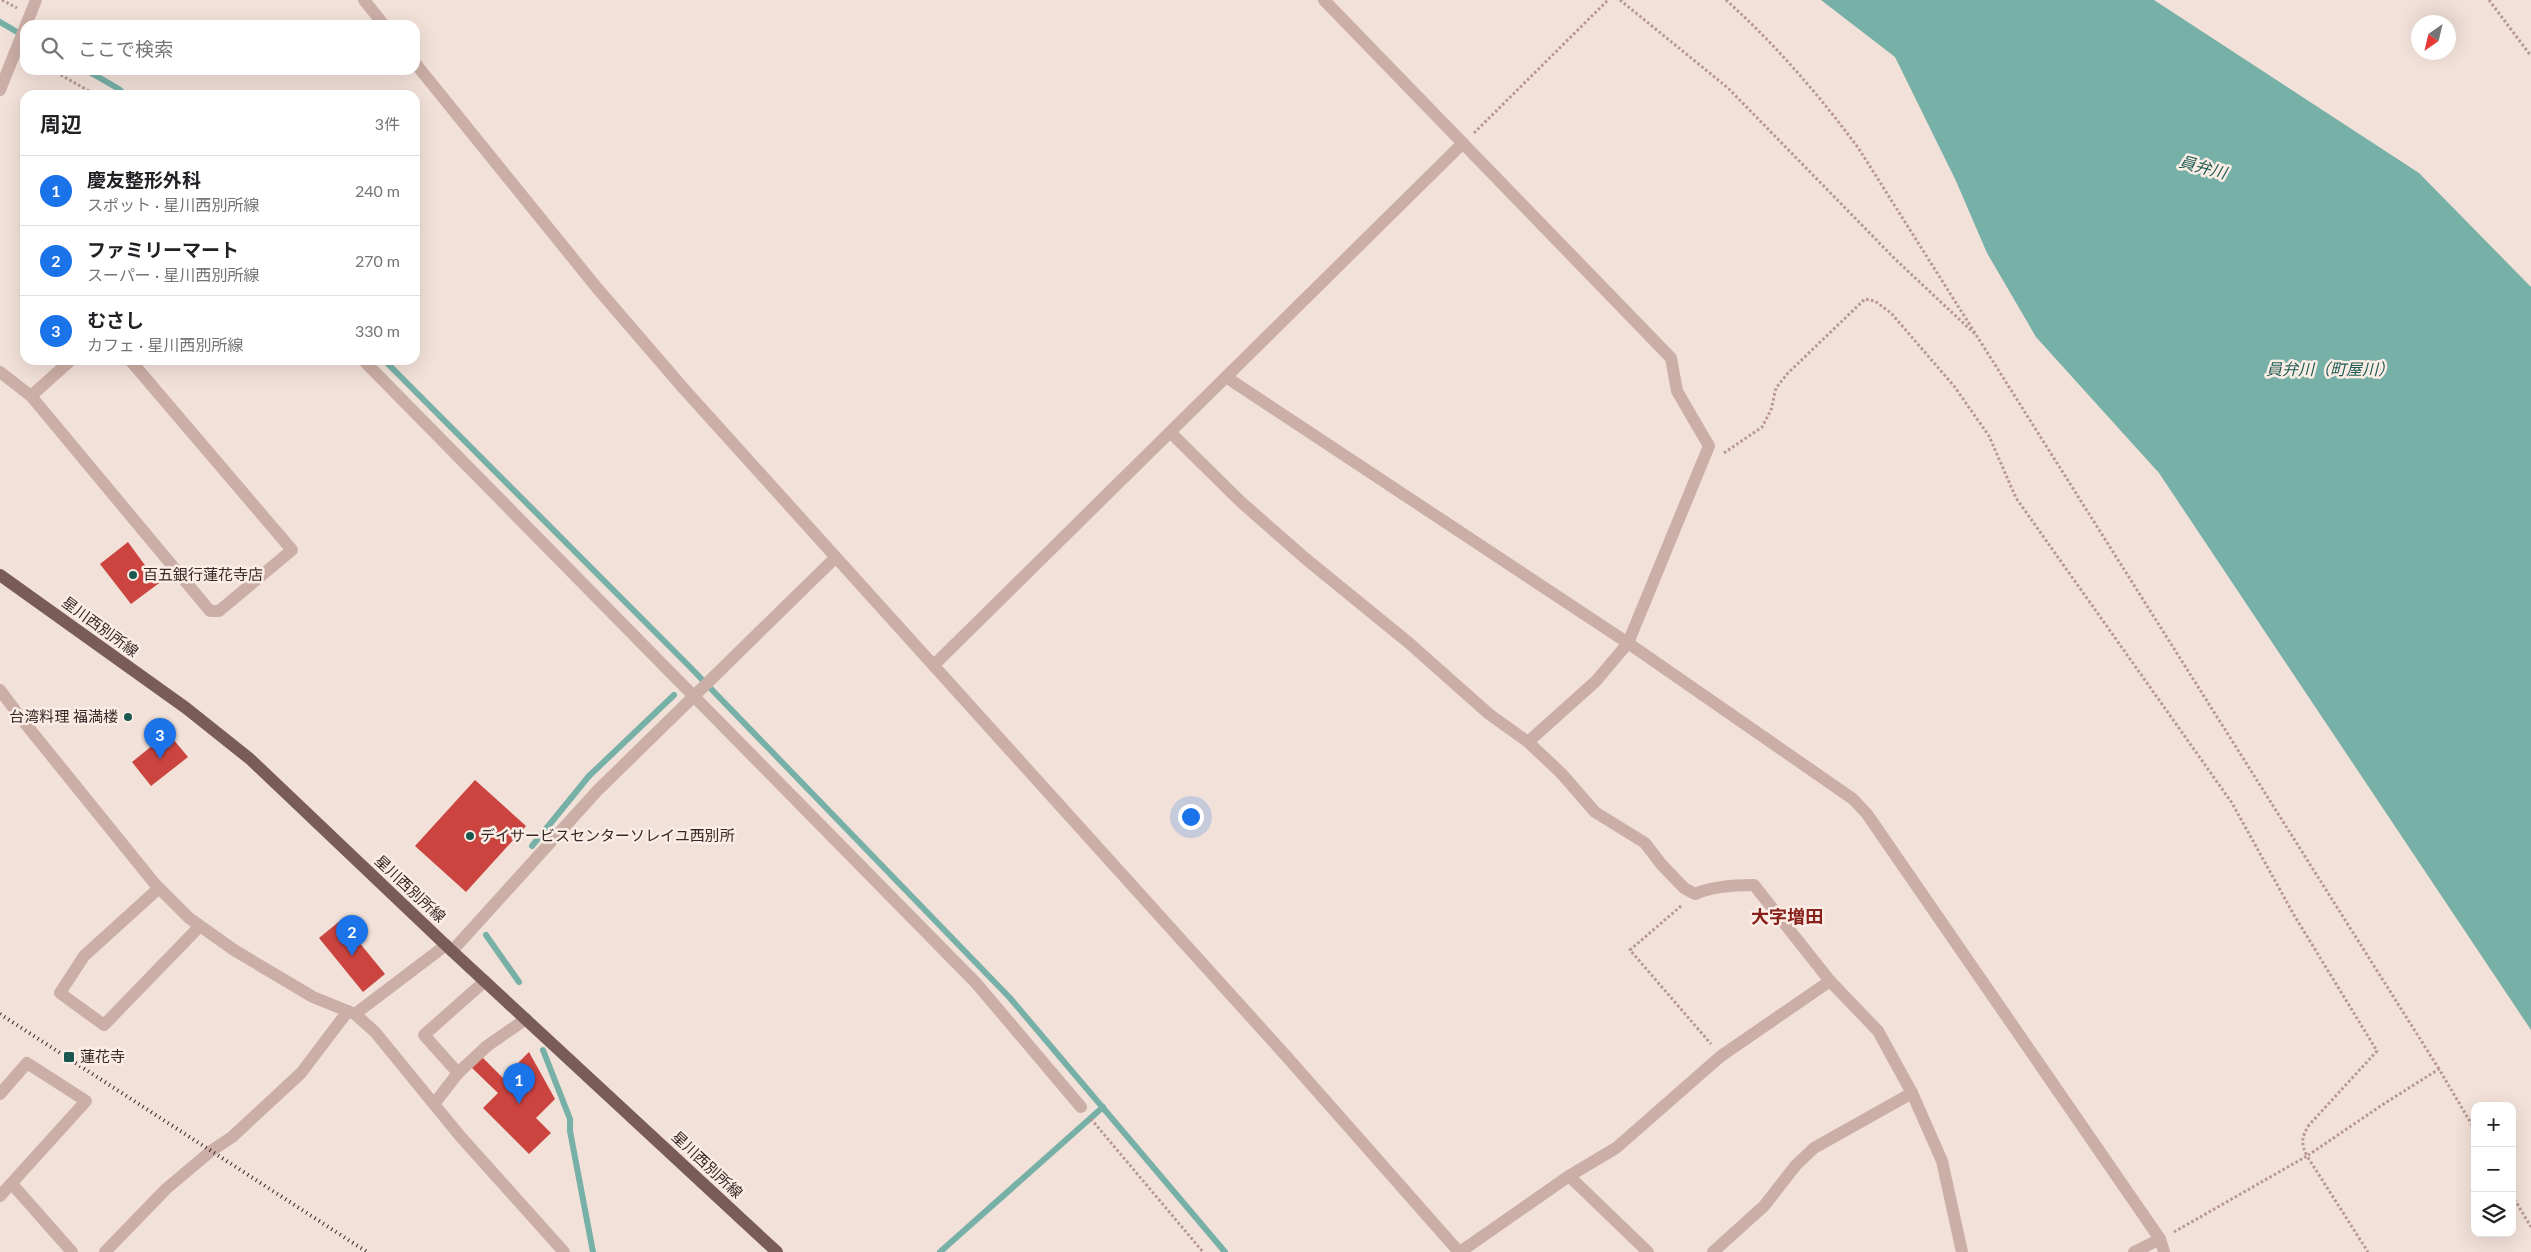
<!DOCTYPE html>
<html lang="ja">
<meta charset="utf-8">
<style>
body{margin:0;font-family:Lato,"Noto Sans JP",sans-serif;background:#f2f2f2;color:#202124}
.controls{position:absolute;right:15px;bottom:15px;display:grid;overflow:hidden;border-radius:10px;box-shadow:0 5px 20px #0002}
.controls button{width:45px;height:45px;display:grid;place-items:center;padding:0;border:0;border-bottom:1px solid #e0e0e0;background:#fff;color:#202124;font:25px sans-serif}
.compass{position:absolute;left:2411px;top:15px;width:45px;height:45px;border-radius:50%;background:#fff;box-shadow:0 5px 20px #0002;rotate:214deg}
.you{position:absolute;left:1190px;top:816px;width:18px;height:18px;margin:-12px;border:4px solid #fff;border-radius:50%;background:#1a73e8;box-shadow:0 0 0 8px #1a73e833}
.badge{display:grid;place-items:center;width:32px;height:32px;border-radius:50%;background:#1a73e8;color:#fff;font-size:16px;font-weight:700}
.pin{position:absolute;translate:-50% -41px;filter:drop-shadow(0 1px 2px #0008)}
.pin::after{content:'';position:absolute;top:26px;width:18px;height:15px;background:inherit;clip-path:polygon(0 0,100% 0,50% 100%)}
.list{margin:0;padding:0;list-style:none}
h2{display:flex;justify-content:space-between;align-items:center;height:65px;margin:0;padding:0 20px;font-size:21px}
h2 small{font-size:16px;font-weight:400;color:#757577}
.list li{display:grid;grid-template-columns:32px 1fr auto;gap:15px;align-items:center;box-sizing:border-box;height:70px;padding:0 20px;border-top:1px solid #e0e0e0}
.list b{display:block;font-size:19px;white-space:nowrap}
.list p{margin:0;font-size:16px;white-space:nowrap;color:#757577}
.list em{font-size:16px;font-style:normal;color:#757577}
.icon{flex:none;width:28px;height:28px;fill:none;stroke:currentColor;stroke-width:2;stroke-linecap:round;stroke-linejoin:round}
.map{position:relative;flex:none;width:2531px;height:1252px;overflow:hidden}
.search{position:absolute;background:#fff;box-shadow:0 5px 20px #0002;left:20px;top:20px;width:400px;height:55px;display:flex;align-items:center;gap:12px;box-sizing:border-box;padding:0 18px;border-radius:15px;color:#757577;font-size:19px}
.panel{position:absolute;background:#fff;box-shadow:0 5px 20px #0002;left:20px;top:90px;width:400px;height:275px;border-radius:15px}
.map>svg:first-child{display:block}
</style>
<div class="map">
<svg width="2531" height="1252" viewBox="0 0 2531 1252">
<rect width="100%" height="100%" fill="#f2e1d9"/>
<path fill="#77b0a7" d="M1821 0H2154L2419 173 2531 287V1030L2159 473 2036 337 1987 253 1956 181 1895 57Z"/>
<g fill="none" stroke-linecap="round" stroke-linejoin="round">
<g stroke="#77b0a7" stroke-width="6">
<path d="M0 22 24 36"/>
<path d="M86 70 119 89 125 95"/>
<path d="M384 360 688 665 1010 998 1225 1252"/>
<path d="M532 846 589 776 674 695"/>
<path d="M486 935 519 982"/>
<path d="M543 1050 570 1119V1131L593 1252"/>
<path d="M940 1252 1103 1107"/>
</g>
</g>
<g fill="#cb443f">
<path d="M128 542 147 568 153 569 162 581 131 604 100 564Z"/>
<path d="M168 733 188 757 151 786 132 762Z"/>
<path d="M475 780 526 826 466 892 415 846Z"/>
<path d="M341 920 385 974 363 992 319 938Z"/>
<path d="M529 1052 555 1099 536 1118 551 1133 529 1154 483 1108 498 1093 471 1067 481 1056 503 1078Z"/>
</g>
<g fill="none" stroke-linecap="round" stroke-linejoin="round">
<g stroke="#b7988f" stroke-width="3" stroke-dasharray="2.5 2.5" stroke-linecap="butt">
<path d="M2 0 17 8"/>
<path d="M1620 0 1728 88 1895 259 1976 335"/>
<path d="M1726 0C1775 44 1820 96 1859 149L2439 1069"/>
<path d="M2489 0 2531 56"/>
<path d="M52 70 96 95"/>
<path d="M1474 133 1608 0"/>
<path d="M1724 453 1762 427 1771 410 1776 388 1788 373 1865 299 1875 301 1891 313 1954 386 1989 436 2016 498 2232 803 2294 915 2377 1051 2309 1125C2301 1138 2301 1143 2307 1156L2382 1105 2439 1069 2475 1130"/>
<path d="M1681 906 1630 950 1711 1044"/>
<path d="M1091 1119 1203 1252"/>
<path d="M2512 1195 2531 1227"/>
<path d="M2174 1232 2307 1156 2368 1252"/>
</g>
<g stroke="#cbaea5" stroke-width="12">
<path d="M364 0 384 25"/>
<path d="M1324 0 1671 358 1677 391 1709 446 1628 643 1596 681 1528 742"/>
<path d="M415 63 597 288 684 389 1287 1057 1459 1252"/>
<path d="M0 90 36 0"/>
<path d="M71 360 31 396 210 611H219L292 550 130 360"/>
<path d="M365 362 976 983 1081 1107"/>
<path d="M0 372 31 396"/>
<path d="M1226 377 1628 643 1853 799 1867 814 2160 1239 2164 1252"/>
<path d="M1171 433 1241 502 1306 559 1409 643 1489 714 1528 742 1561 773 1595 812 1645 843 1661 864 1684 888 1695 894C1713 886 1734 885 1754 885L1830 981 1878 1031 1912 1093 1942 1161 1962 1252"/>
<path d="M934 665 1463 143"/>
<path d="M0 690 24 722 155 884 189 918 234 950 313 997 355 1014 375 1032 460 1136 564 1252"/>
<path d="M159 888 84 956 60 993 104 1025 200 926"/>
<path d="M452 951 597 791 835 558"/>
<path d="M485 981 424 1035 458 1073 487 1046 526 1019"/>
<path d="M355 1014 446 945"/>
<path d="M0 1094 27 1063 86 1101 0 1196"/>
<path d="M434 1104 458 1073"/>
<path d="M1569 1176 1648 1252"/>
<path d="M12 1184 72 1252"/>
<path d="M105 1252 166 1189 211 1151 232 1137 301 1073 348 1011"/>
<path d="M1460 1252 1569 1176 1616 1148 1721 1056 1830 981"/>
<path d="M1713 1252 1764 1206 1796 1165 1814 1148 1912 1093"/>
<path d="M2134 1252 2160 1239"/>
</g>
<path stroke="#795b57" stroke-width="12" d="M0 575 186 708 250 759 452 951 777 1252"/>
<path stroke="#362827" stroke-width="4" stroke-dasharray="1 4" stroke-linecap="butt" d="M0 1014 367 1252"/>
</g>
<g fill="#1b5950" stroke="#faede6" stroke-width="2">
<circle cx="133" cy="575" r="5"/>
<circle cx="128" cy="717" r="5"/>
<circle cx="470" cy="836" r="5"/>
<rect x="63" y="1051" width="12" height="12" rx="2.5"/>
</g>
<g text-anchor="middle" stroke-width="5" stroke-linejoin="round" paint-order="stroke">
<g font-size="15" fill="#362827" stroke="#faede6" text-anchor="start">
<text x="143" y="580">百五銀行蓮花寺店</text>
<text x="118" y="722" text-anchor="end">台湾料理 福満楼</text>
<text x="480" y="841">デイサービスセンターソレイユ西別所</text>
<text x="80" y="1062">蓮花寺</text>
</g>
<g font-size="15" fill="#362827" stroke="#faede6">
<text transform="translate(100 627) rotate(36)" y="5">星川西別所線</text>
<text transform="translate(410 889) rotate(43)" y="5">星川西別所線</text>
<text transform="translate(707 1165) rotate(43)" y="5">星川西別所線</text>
</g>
<g font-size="16" font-style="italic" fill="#1b5950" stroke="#faede6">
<text transform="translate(2203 167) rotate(15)" y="6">員弁川</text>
<text x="2330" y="375">員弁川（町屋川）</text>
</g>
<g font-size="18" font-weight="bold" fill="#88201c" stroke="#faede6">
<text x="1787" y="923">大字増田</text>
</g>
</g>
</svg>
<div class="controls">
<button>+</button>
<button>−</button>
<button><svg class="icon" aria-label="layers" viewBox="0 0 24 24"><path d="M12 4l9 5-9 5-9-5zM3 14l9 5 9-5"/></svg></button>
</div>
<svg class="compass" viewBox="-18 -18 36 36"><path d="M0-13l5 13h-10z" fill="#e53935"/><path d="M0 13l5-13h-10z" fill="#757577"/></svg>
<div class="you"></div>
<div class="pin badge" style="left:519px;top:1104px">1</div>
<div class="pin badge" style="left:352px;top:956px">2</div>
<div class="pin badge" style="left:160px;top:759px">3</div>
<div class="search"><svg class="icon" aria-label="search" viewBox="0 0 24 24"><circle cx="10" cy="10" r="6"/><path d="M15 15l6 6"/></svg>ここで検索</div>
<section class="panel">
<h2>周辺<small>3件</small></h2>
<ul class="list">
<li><span class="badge">1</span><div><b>慶友整形外科</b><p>スポット · 星川西別所線</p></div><em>240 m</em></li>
<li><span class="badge">2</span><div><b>ファミリーマート</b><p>スーパー · 星川西別所線</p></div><em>270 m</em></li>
<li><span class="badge">3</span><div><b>むさし</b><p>カフェ · 星川西別所線</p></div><em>330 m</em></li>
</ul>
</section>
</div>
